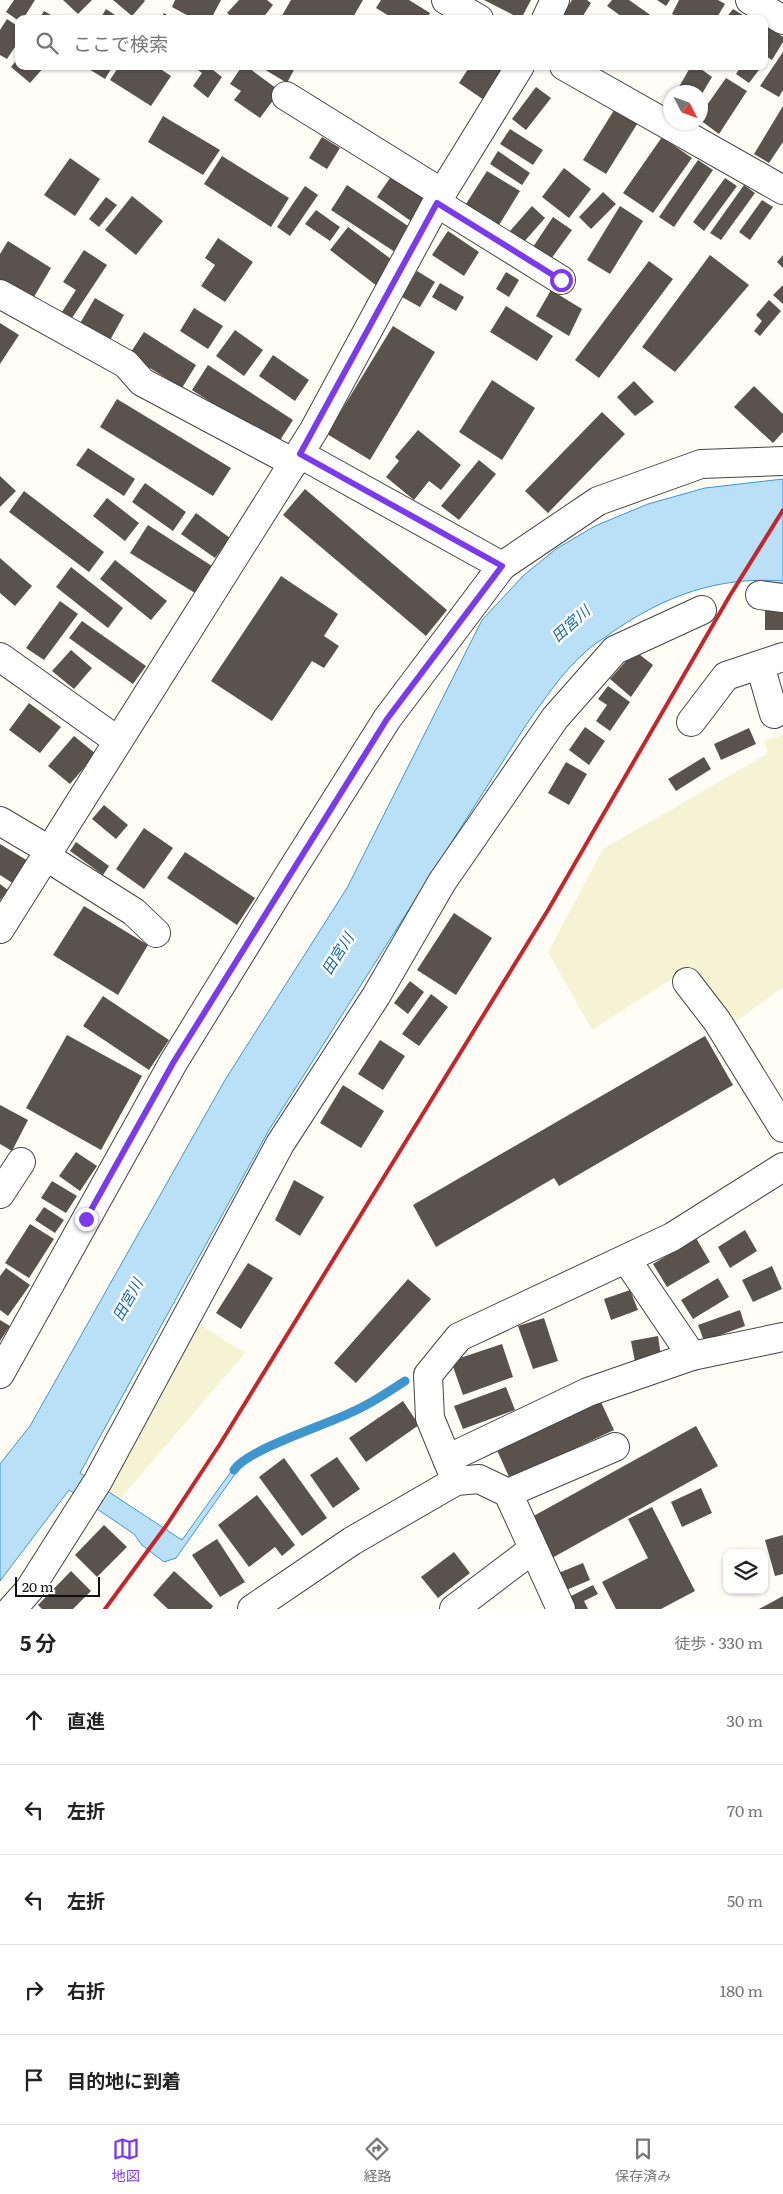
<!DOCTYPE html>
<html lang="ja">
<meta charset="utf-8">
<style>
body{margin:0;font-family:Literata,"Noto Sans JP",serif;background:#f2f2f2;color:#222}
.controls{position:absolute;right:15px;bottom:15px;display:grid;overflow:hidden;border-radius:10px;box-shadow:0 1px 4px #0004}
.controls button{width:45px;height:45px;display:grid;place-items:center;padding:0;border:0;border-bottom:1px solid #e0e0e0;background:#fff;color:#222;font:25px sans-serif}
.compass{position:absolute;left:663px;top:85px;width:45px;height:45px;border-radius:50%;background:#fff;box-shadow:0 1px 4px #0004;rotate:132deg}
.scale{position:absolute;left:15px;bottom:12px;width:85px;box-sizing:border-box;padding-left:5px;border:2px solid #111;border-top:0;font-size:14px;line-height:18px;white-space:nowrap;color:#111;-webkit-text-stroke:4px #fff;paint-order:stroke}
.stop{position:absolute;width:15px;height:15px;margin:-11px;border:4px solid #7c3aed;border-radius:50%;background:#fff}
.stop.end{background:#7c3aed;border-color:#fff;box-shadow:0 1px 5px #0008}
.list{margin:0;padding:0;list-style:none}
h2{display:flex;justify-content:space-between;align-items:center;height:65px;margin:0;padding:0 20px;font-size:21px}
h2 small{font-size:16px;font-weight:400;color:#767676}
.list li{display:grid;grid-template-columns:32px 1fr auto;gap:15px;align-items:center;box-sizing:border-box;height:90px;padding:0 20px;border-top:1px solid #e0e0e0}
.list b{display:block;font-size:19px;white-space:nowrap}
.list em{font-size:16px;font-style:normal;color:#767676}
.icon{flex:none;width:28px;height:28px;fill:none;stroke:currentColor;stroke-width:2;stroke-linecap:round;stroke-linejoin:round}
.map{position:relative;flex:none;width:783px;height:1609px;overflow:hidden}
.search{position:absolute;background:#fff;box-shadow:0 1px 4px #0004;left:15px;right:15px;top:15px;height:55px;display:flex;align-items:center;gap:12px;box-sizing:border-box;padding:0 18px;border-radius:10px;color:#767676;font-size:19px}
.sheet{height:515px;background:#fff}
nav{display:flex;justify-content:space-around;align-items:center;box-sizing:border-box;height:70px;border-top:1px solid #e0e0e0;background:#fff;font-size:14px;color:#767676}
nav a{display:grid;justify-items:center;gap:2px}
nav .on{color:#7c3aed}
.map>svg:first-child{display:block}
</style>
<div class="map">
<svg width="783" height="1609" viewBox="0 0 783 1609">
<rect width="100%" height="100%" fill="#fffdf5"/>
<g fill="#f6f3d4">
<path d="M783 735V987L729 1027 687 969 592 1030 548 952 603 849 767 754 765 740Z"/>
<path d="M194 1321 245 1353 120 1499 102 1487Z"/>
</g>
<path fill="#b9e0f7" stroke="#3f96cf" d="M783 479V581C718 576 664 596 611 633 602 640 592 645 584 653 561 674 544 700 526 725L269 1130 80 1473 182 1540 240 1459V1467L176 1558 164 1562 142 1545 134 1534 69 1490 0 1581V1464L30 1426 225 1080 347 888 482 620 524 575 556 549 595 526 648 504 705 488Z"/>
<g fill="none" stroke-linecap="round" stroke-linejoin="round">
<path stroke="#3f96cf" stroke-width="9" d="M234 1470C248 1449 326 1425 352 1412 371 1404 388 1392 405 1381"/>
</g>
<g fill="#5a524d">
<path d="M14 0H35L23 19H19V21L6 12Z"/>
<path d="M63 0H92L78 14Z"/>
<path d="M113 0H144L145 1 132 16Z"/>
<path d="M175 0H221L211 19H194L172 7Z"/>
<path d="M239 0H267L273 5 262 19H234L227 13Z"/>
<path d="M291 0H363L352 19H280Z"/>
<path d="M381 0H409L430 13 427 19H394L376 8Z"/>
<path d="M484 0H531L521 19Z"/>
<path d="M572 0H587L591 3 581 19H559Z"/>
<path d="M612 0H629L656 19H625L607 6Z"/>
<path d="M657 0H670L666 6Z"/>
<path d="M679 0H718L725 4 716 19H681L672 14Z"/>
<path d="M106 9 121 19H100Z"/>
<path d="M733 9 749 19H725Z"/>
<path d="M44 11 58 19H39Z"/>
<path d="M164 13 173 19H160Z"/>
<path d="M7 19 19 27V41L7 59 0 55V30Z"/>
<path d="M764 23 783 37V42L772 60 764 55Z"/>
<path d="M783 52V90L779 97 760 86Z"/>
<path d="M19 57V66H45L30 83 11 67Z"/>
<path d="M84 66H113L105 79Z"/>
<path d="M119 66H156L171 76 151 106 110 80Z"/>
<path d="M193 66H208L222 77 208 98 193 86 202 73Z"/>
<path d="M242 66H246L280 91 260 118 234 100 241 91 230 84Z"/>
<path d="M259 66H296L287 83Z"/>
<path d="M470 66H506L484 100 459 83Z"/>
<path d="M691 66H697L712 77 700 97V92H676Z"/>
<path d="M741 66H762L749 83 736 74Z"/>
<path d="M726 78 747 91 719 134 700 120V115Z"/>
<path d="M536 87 551 98 526 130 512 119Z"/>
<path d="M783 106V142L769 163 754 154Z"/>
<path d="M616 107 639 121 606 174 583 160Z"/>
<path d="M163 116 220 150 203 175 148 142Z"/>
<path d="M510 129 543 150 533 165 500 144Z"/>
<path d="M322 137 340 148 327 169 309 158Z"/>
<path d="M662 137 692 158 653 213 623 193Z"/>
<path d="M498 151 530 173 522 185 490 164Z"/>
<path d="M222 156 289 198 271 227 204 184Z"/>
<path d="M70 158 100 179 75 216 44 195Z"/>
<path d="M698 160 713 170 674 227 659 217Z"/>
<path d="M564 168 591 189 569 218 542 197Z"/>
<path d="M487 171 520 191 499 225 466 204Z"/>
<path d="M394 172 433 199 415 224 377 197Z"/>
<path d="M725 178 737 186 704 231 693 222Z"/>
<path d="M347 185 414 230 398 254 331 210Z"/>
<path d="M744 185 755 193 721 240 710 233Z"/>
<path d="M305 186 318 195 290 236 277 227Z"/>
<path d="M603 192 616 204 591 229 579 217Z"/>
<path d="M132 196 163 221 136 255 105 230Z"/>
<path d="M106 197 117 205 99 227 89 219Z"/>
<path d="M762 200 773 207 750 240 739 232Z"/>
<path d="M532 206 545 218 523 243 510 231Z"/>
<path d="M620 206 643 221 610 274 587 260Z"/>
<path d="M316 210 340 227 330 241 305 224Z"/>
<path d="M553 217 572 230 551 259 533 247Z"/>
<path d="M348 227 395 262 377 286 330 250Z"/>
<path d="M448 231 479 252 464 276 432 255Z"/>
<path d="M218 238 253 262 225 302 201 286 215 265 205 258Z"/>
<path d="M8 241 51 268 31 302 0 283V254Z"/>
<path d="M84 250 107 265 70 321 60 315 76 290 63 282Z"/>
<path d="M710 255 749 285 675 372 642 347Z"/>
<path d="M783 255V268L777 262Z"/>
<path d="M649 261 673 279 599 378 575 360Z"/>
<path d="M417 271 435 282 420 307 402 297Z"/>
<path d="M506 272 519 280 509 297 496 289Z"/>
<path d="M440 283 464 297 456 311 432 297Z"/>
<path d="M783 285V304L773 295Z"/>
<path d="M551 290 582 309 569 336 536 316Z"/>
<path d="M95 298 124 315 109 342 79 325Z"/>
<path d="M769 300 781 311 760 336 754 331 762 321 756 315Z"/>
<path d="M506 306 553 336 537 361 490 332Z"/>
<path d="M194 308 223 326 208 349 180 331Z"/>
<path d="M0 323 19 335 0 364Z"/>
<path d="M393 326 435 352 370 460 327 434Z"/>
<path d="M235 330 263 350 244 376 216 356Z"/>
<path d="M144 332 196 365 182 388 129 355Z"/>
<path d="M273 355 309 380 295 401 259 376Z"/>
<path d="M208 365 293 420 277 445 192 390Z"/>
<path d="M492 380 535 408 502 460 459 432Z"/>
<path d="M634 381 654 402 635 416 617 397Z"/>
<path d="M754 386 783 414V432L773 443 734 407Z"/>
<path d="M117 399 231 468 213 496 100 427Z"/>
<path d="M602 412 625 434 548 513 525 491Z"/>
<path d="M418 430 461 465 441 490 429 481 414 500 386 477 399 461 395 457Z"/>
<path d="M88 448 135 479 124 496 76 465Z"/>
<path d="M479 460 496 474 459 520 441 506Z"/>
<path d="M0 476 16 491 0 507Z"/>
<path d="M145 483 186 512 173 531 132 502Z"/>
<path d="M305 489 447 610 426 636 283 515Z"/>
<path d="M24 491 104 552 89 572 9 512Z"/>
<path d="M107 498 139 523 125 541 93 516Z"/>
<path d="M196 513 230 538 215 558 181 534Z"/>
<path d="M148 525 212 566 195 593 130 553Z"/>
<path d="M0 558 32 586 15 606 0 593Z"/>
<path d="M115 560 167 601 151 620 100 579Z"/>
<path d="M71 567 123 608 108 628 56 587Z"/>
<path d="M281 576 338 614 324 636 339 646 324 668 312 661 272 721 211 681Z"/>
<path d="M60 601 78 614 44 660 26 648Z"/>
<rect x="765" y="611" width="18" height="19"/>
<path d="M82 621 146 666 133 684 69 638Z"/>
<path d="M71 650 92 668 74 689 52 671Z"/>
<path d="M635 651 653 665 631 697 610 679Z"/>
<path d="M608 686 630 702 610 731 596 721 607 705 598 699Z"/>
<path d="M29 703 61 727 40 753 9 730Z"/>
<path d="M585 727 605 741 589 765 569 750Z"/>
<path d="M749 728 756 744 721 760 714 744Z"/>
<path d="M74 736 96 754 70 784 48 766Z"/>
<path d="M704 757 711 769 676 791 668 779Z"/>
<path d="M566 762 587 774 569 805 548 793Z"/>
<path d="M104 805 128 825 116 839 92 819Z"/>
<path d="M144 828 173 848 144 889 116 869Z"/>
<path d="M76 842 109 866 103 875 70 851Z"/>
<path d="M0 844 28 861 14 884 0 875Z"/>
<path d="M185 852 255 898 237 925 167 878Z"/>
<path d="M0 884 8 890 0 900Z"/>
<path d="M84 906 148 945 118 995 53 955Z"/>
<path d="M454 913 492 938 456 995 417 970Z"/>
<path d="M410 981 424 992 408 1014 394 1003Z"/>
<path d="M431 994 448 1007 419 1046 402 1034Z"/>
<path d="M103 996 169 1040 149 1070 83 1026Z"/>
<path d="M67 1035 142 1076 101 1150 26 1108Z"/>
<path d="M705 1036 733 1085 559 1186 554 1178 436 1247 413 1205Z"/>
<path d="M380 1040 405 1056 383 1090 358 1074Z"/>
<path d="M343 1085 384 1111 361 1148 320 1123Z"/>
<path d="M0 1105 28 1120 12 1151 0 1144Z"/>
<path d="M76 1152 97 1166 80 1191 59 1176Z"/>
<path d="M294 1180 324 1197 300 1236 275 1220Z"/>
<path d="M52 1181 77 1196 66 1213 41 1198Z"/>
<path d="M44 1207 64 1220 55 1233 35 1220Z"/>
<path d="M30 1224 54 1239 29 1278 5 1263Z"/>
<path d="M745 1230 757 1251 730 1268 718 1247Z"/>
<path d="M696 1238 710 1262 667 1287 653 1264Z"/>
<path d="M248 1263 273 1278 241 1329 216 1313Z"/>
<path d="M772 1266 782 1289 753 1302 742 1280Z"/>
<path d="M6 1268 30 1285 8 1316 0 1310V1276Z"/>
<path d="M718 1278 729 1297 693 1319 681 1300Z"/>
<path d="M408 1279 431 1299 356 1383 334 1363Z"/>
<path d="M630 1290 638 1310 611 1320 604 1299Z"/>
<path d="M740 1310 745 1326 704 1341 698 1325Z"/>
<path d="M544 1318 558 1361 533 1369 518 1326Z"/>
<path d="M0 1320 10 1326 0 1341Z"/>
<path d="M658 1336 661 1356 635 1362 631 1341Z"/>
<path d="M502 1344 513 1377 463 1395 451 1361Z"/>
<path d="M506 1387 515 1410 463 1429 454 1406Z"/>
<path d="M600 1400 614 1430 510 1479 496 1448Z"/>
<path d="M403 1401 419 1425 366 1462 349 1438Z"/>
<path d="M696 1426 718 1466 552 1558 530 1518Z"/>
<path d="M337 1457 360 1489 333 1508 310 1475Z"/>
<path d="M284 1458 327 1518 302 1536 259 1477Z"/>
<path d="M701 1488 712 1513 682 1527 671 1502Z"/>
<path d="M257 1495 295 1545 282 1556 275 1547 249 1567 218 1525Z"/>
<path d="M652 1507 695 1591 661 1609H616L602 1582 648 1558 628 1519Z"/>
<path d="M104 1525 127 1547 97 1577 75 1555Z"/>
<path d="M783 1535V1574L775 1576 765 1540Z"/>
<path d="M217 1539 245 1582 220 1597 192 1555Z"/>
<path d="M454 1552 470 1573 438 1598 421 1577Z"/>
<path d="M583 1563 590 1580 564 1591 556 1574Z"/>
<path d="M71 1571 91 1591 73 1609H42L38 1605Z"/>
<path d="M174 1571 213 1606 211 1609H168L153 1595Z"/>
<path d="M593 1585 598 1594 584 1601 588 1609H572L567 1598Z"/>
<path d="M783 1596V1609H759Z"/>
</g>
<g fill="none" stroke-linecap="round" stroke-linejoin="round">
<defs>
<g id="minor">
<path d="M446 0 479 19"/>
<path d="M750 0 783 20"/>
<path d="M546 19 555 0"/>
<path d="M564 66 783 190"/>
<path d="M286 96 442 193"/>
<path d="M437 203 561 280"/>
<path d="M0 294 126 364 142 382 294 463"/>
<path d="M300 454 502 566"/>
<path d="M760 595 783 598"/>
<path d="M0 657 118 741"/>
<path d="M760 665 774 714"/>
<path d="M691 722 726 676 783 657"/>
<path d="M0 821 49 850"/>
<path d="M45 856 134 912 156 933"/>
<path d="M0 929 314 430 442 193 520 66"/>
<path d="M687 982 717 1021 783 1128"/>
<path d="M0 1194 21 1162"/>
<path d="M626 1259 692 1356"/>
<path d="M0 1374 173 1063 288 876 387 719 502 566 598 501 701 464 783 461"/>
<path d="M447 1459 588 1392 692 1356 783 1337"/>
<path d="M456 1481 430 1418 428 1375 459 1337 672 1237 783 1167"/>
<path d="M508 1493 615 1447"/>
<path d="M12 1609 29 1590 98 1481 280 1144 376 996 442 882 555 718 615 650 702 610"/>
<path d="M252 1609 352 1541 456 1481 479 1479 508 1493 561 1609"/>
<path d="M454 1609 533 1549"/>
</g>
</defs>
<use href="#minor" stroke="#444" stroke-width="30"/>
<use href="#minor" stroke="#fff" stroke-width="28"/>
<path stroke="#c4262e" stroke-width="4" d="M105 1609 166 1526 220 1444 548 910 729 597 783 510"/>
</g>
<g fill="none" stroke-linecap="round" stroke-linejoin="round">
<path stroke="#7c3aed" stroke-width="6" d="M86 1219 173 1063 387 719 502 566 300 454 437 203 561 280"/>
</g>
<g text-anchor="middle" stroke-width="5" stroke-linejoin="round" paint-order="stroke">
<g font-size="15" font-style="italic" fill="#1768a6" stroke="#fff">
<text transform="translate(571 624) rotate(-42)" y="5">田宮川</text>
<text transform="translate(338 954) rotate(-58)" y="5">田宮川</text>
<text transform="translate(128 1300) rotate(-61)" y="5">田宮川</text>
</g>
</g>
</svg>
<div class="controls">
<button><svg class="icon" aria-label="layers" viewBox="0 0 24 24"><path d="M12 4l9 5-9 5-9-5zM3 14l9 5 9-5"/></svg></button>
</div>
<svg class="compass" viewBox="-18 -18 36 36"><path d="M0-13l5 13h-10z" fill="#e53935"/><path d="M0 13l5-13h-10z" fill="#767676"/></svg>
<div class="scale">20 m</div>
<div class="stop" style="left:561px;top:280px"></div>
<div class="stop end" style="left:86px;top:1219px"></div>
<div class="search"><svg class="icon" aria-label="search" viewBox="0 0 24 24"><circle cx="10" cy="10" r="6"/><path d="M15 15l6 6"/></svg>ここで検索</div>
</div>
<section class="sheet">
<h2>5 分<small>徒歩 · 330 m</small></h2>
<ul class="list">
<li><svg class="icon" aria-label="ahead" viewBox="0 0 24 24"><path d="M12 20V5M6 11l6-6 6 6"/></svg><div><b>直進</b></div><em>30 m</em></li>
<li><svg class="icon" aria-label="left" viewBox="0 0 24 24"><path d="M17 20v-9H6M10 6l-5 5 5 5"/></svg><div><b>左折</b></div><em>70 m</em></li>
<li><svg class="icon" aria-label="left" viewBox="0 0 24 24"><path d="M17 20v-9H6M10 6l-5 5 5 5"/></svg><div><b>左折</b></div><em>50 m</em></li>
<li><svg class="icon" aria-label="right" viewBox="0 0 24 24"><path d="M7 20v-9h11M14 6l5 5-5 5"/></svg><div><b>右折</b></div><em>180 m</em></li>
<li><svg class="icon" aria-label="arrive" viewBox="0 0 24 24"><path d="M6 21V4h12l-3 4 3 4H6"/></svg><div><b>目的地に到着</b></div></li>
</ul>
</section>
<nav>
<a class="on"><svg class="icon" aria-label="map" viewBox="0 0 24 24"><path d="M3 6l6-2 6 2 6-2v14l-6 2-6-2-6 2zM9 4v14M15 6v14"/></svg>地図</a>
<a><svg class="icon" aria-label="directions" viewBox="0 0 24 24"><path d="M12 3l9 9-9 9-9-9zM9 14v-3h6M13 9l2 2-2 2"/></svg>経路</a>
<a><svg class="icon" aria-label="saved" viewBox="0 0 24 24"><path d="M7 4h10v16l-5-4-5 4z"/></svg>保存済み</a>
</nav>
